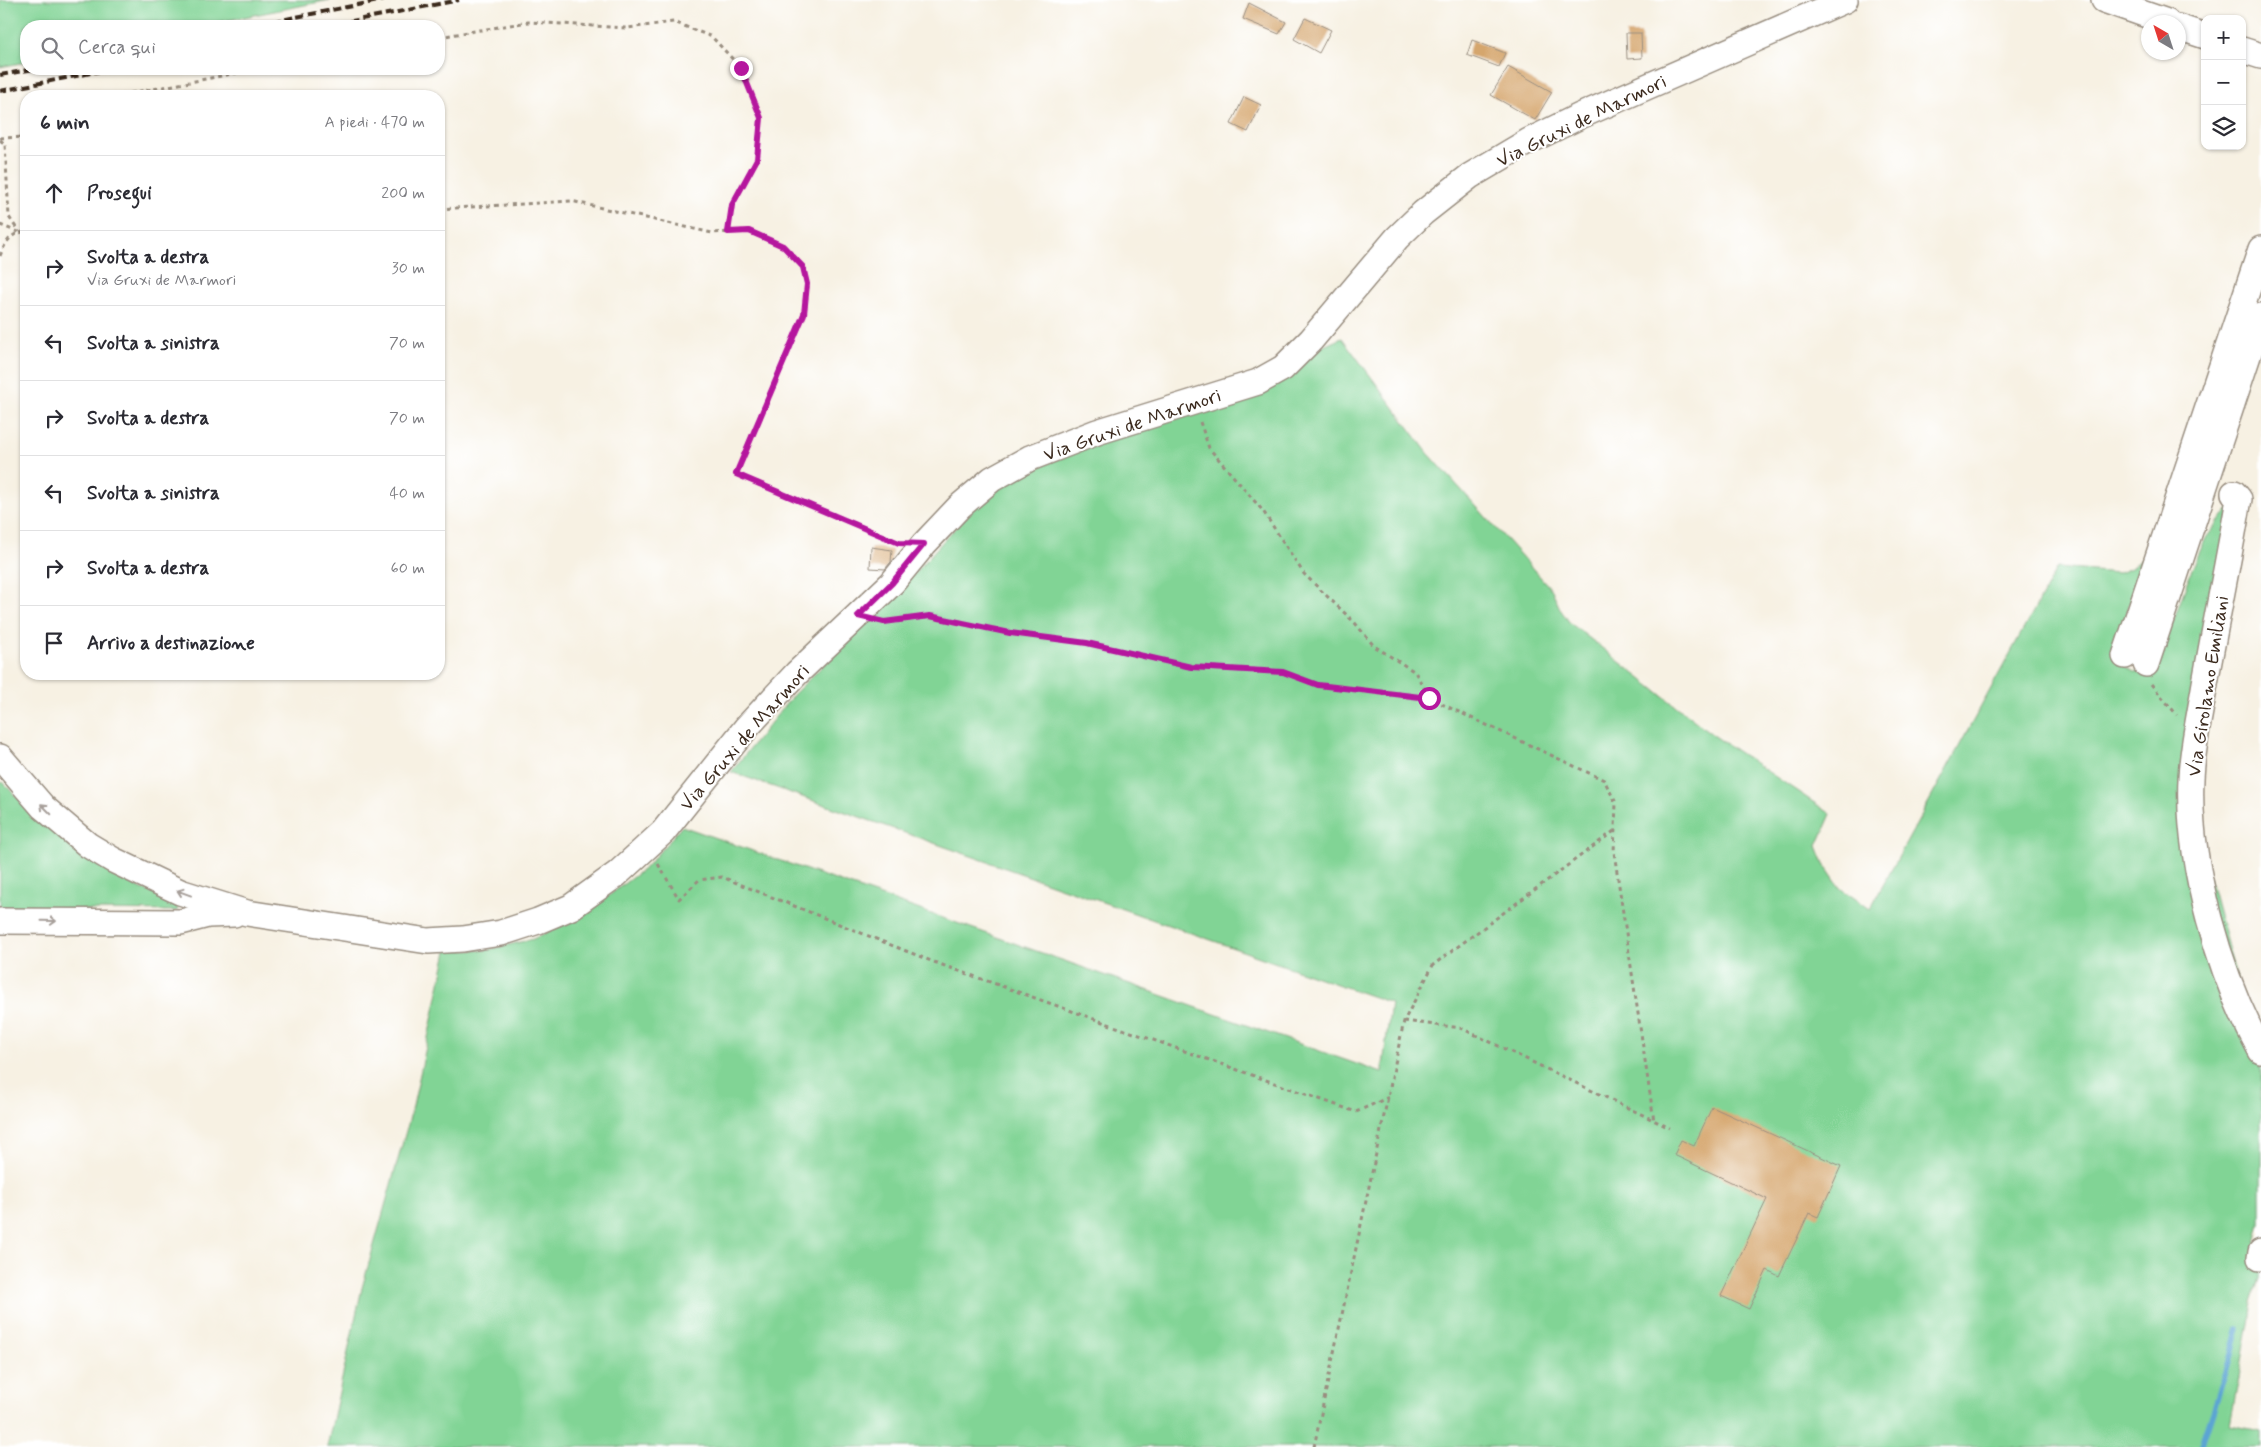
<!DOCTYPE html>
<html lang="it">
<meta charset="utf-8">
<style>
body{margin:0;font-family:Mynerve,sans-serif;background:#f7f7f7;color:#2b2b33}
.controls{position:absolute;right:15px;top:15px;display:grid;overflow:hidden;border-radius:10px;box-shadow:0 1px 4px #0004}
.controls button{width:45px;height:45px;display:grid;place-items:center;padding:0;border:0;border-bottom:1px solid #e1e1e2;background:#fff;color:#2b2b33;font:25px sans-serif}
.compass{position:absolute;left:2141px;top:15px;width:45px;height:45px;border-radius:50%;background:#fff;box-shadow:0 1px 4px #0004;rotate:321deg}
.stop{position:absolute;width:15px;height:15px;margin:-11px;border:4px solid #b5179e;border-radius:50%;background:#fff}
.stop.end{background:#b5179e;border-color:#fff;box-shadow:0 1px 5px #0008}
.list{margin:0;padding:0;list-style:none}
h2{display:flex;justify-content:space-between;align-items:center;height:65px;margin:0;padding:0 20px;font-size:21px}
h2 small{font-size:16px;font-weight:400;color:#7c7c81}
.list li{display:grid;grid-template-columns:32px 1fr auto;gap:15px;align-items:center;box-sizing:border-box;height:75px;padding:0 20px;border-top:1px solid #e1e1e2}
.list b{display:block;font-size:19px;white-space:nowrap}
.list p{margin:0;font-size:16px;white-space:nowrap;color:#7c7c81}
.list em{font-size:16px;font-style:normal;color:#7c7c81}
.icon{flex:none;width:28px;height:28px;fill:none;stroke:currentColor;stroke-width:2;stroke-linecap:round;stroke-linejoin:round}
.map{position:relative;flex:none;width:2261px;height:1447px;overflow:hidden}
.search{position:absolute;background:#fff;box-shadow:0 1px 4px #0004;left:20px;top:20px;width:425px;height:55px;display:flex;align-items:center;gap:12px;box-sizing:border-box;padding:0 18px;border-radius:20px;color:#7c7c81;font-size:19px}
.panel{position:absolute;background:#fff;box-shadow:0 1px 4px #0004;left:20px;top:90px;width:425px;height:590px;border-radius:20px}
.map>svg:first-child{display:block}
</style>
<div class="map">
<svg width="2261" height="1447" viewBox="0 0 2261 1447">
<rect width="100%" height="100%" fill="#fff"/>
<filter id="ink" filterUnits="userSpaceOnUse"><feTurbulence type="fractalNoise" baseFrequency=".02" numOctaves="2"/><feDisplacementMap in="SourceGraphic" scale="10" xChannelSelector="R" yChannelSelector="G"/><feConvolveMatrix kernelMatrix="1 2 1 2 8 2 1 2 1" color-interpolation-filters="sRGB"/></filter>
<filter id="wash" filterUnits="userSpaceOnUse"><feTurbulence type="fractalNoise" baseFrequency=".0096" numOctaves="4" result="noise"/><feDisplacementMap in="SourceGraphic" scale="20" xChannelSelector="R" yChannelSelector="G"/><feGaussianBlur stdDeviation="1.12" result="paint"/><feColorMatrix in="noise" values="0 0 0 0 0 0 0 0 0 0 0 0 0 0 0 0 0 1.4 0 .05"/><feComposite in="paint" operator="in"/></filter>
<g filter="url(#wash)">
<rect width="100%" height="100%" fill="#f7f1e3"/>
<g fill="#81d495" stroke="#5e7f5a">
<path d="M0 0H330L199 26H26V62L0 67Z"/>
<path d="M1342 338 1428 453 1552 590 1560 609 1570 623 1713 735 1831 814 1817 846 1825 866 1840 888 1870 909 2057 568 2119 573 2131 568 2143 557 2114 658 2134 672 2156 669 2192 569 2206 538 2230 507 2183 784 2261 1067V1223L2252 1259 2261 1264V1278L2253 1302 2230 1425 2261 1431V1447H327L362 1288 413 1106 447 951 487 950 533 939 586 913 646 867 682 826 1382 1073 1391 1003 731 772 794 694 893 597 965 517 1002 483Z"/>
<path d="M3 782C53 839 106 879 179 903L177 911 0 909V783Z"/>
</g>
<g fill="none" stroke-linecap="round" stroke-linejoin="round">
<path stroke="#5ca4d3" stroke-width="5.5" d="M2201 1447 2224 1378 2238 1328"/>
</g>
<g id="blocks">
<g fill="#d5a66d">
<path d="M1249 3 1286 22 1279 34 1243 19Z"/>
<path d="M1305 18 1331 30 1319 53 1294 39Z"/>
<path d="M1626 33H1641L1642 58 1627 59Z"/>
<path d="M1472 40 1505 53 1499 67 1467 55Z"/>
<path d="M1508 67 1552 92 1535 120 1491 95Z"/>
<path d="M1244 97 1261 105 1248 132 1231 124Z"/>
<path d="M871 547 892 550 891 562 885 569 870 568Z"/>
<path d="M1712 1107 1841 1166 1818 1217 1809 1213 1779 1276 1767 1270 1749 1309 1721 1296 1767 1199 1674 1155 1681 1140 1694 1146Z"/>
</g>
</g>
</g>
<g filter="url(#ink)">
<use href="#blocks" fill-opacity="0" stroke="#998e80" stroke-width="1"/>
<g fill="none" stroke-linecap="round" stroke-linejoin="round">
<defs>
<g id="minor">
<path d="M2104 0 2167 22"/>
<path d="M2178 27 2205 36"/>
<path d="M2242 50 2261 56"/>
<path d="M2234 493 2239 499C2228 563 2215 626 2204 689 2199 719 2192 749 2191 779 2187 864 2220 977 2261 1051"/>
<path d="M2125 656 2261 249"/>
<path d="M2146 664 2261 316"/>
<path d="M0 757 43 807 88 845 113 860 180 892 247 913 428 941 463 939 501 933 538 921 571 907 617 874 663 832 746 728 797 673 892 583 924 544 960 506 992 479 1030 458 1097 432 1258 382 1283 368 1311 340 1397 238 1423 213 1470 176 1529 141 1580 116 1845 0"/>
<path d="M0 921 181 922 208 915 234 914"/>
<path d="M2260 1258 2261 1252"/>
</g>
</defs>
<use href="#minor" stroke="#998e80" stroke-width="28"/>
<g stroke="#998e80" stroke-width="3" stroke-dasharray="4 4" stroke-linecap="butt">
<path d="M439 37 528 22 627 28 674 22 712 37 741 68 761 117 757 159 732 205 728 232"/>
<path d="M115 96 259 69"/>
<path d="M0 138 26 137"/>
<path d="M0 140 5 144 9 217 19 232"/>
<path d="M439 209 571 201 712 233 749 231 783 246 803 267 807 284 804 314 736 474 898 542"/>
<path d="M0 225 18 232"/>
<path d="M0 256C5 243 11 232 26 232"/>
<path d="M1200 422 1209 448 1263 511 1304 574 1355 623 1374 646 1415 672 1429 697"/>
<path d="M883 622 930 617 1010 633 1087 643 1191 667 1283 672 1318 685 1429 698 1604 780 1616 803 1614 852 1654 1121"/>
<path d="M2151 684 2177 715"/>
<path d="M658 864 679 899 699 880 722 877 931 961 1356 1112 1389 1097"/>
<path d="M1404 1021 1461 1028 1670 1128"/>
<path d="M1314 1447 1404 1021 1433 965 1614 831"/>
</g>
<use href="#minor" stroke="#fff" stroke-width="25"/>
<g stroke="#3b2a1e" stroke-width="4" stroke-dasharray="8 4" stroke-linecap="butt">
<path d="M250 26 383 0"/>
<path d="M326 26 459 0"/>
<path d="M0 75 34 69"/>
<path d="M0 91 111 69"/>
</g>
</g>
<defs><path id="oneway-shaft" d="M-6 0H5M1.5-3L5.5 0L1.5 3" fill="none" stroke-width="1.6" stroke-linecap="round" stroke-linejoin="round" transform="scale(1.25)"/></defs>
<g stroke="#a79f9a">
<use href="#oneway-shaft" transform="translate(46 809) rotate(-135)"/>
<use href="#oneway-shaft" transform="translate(184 893) rotate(-160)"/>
<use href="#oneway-shaft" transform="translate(49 921) rotate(1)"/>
</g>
</g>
<g fill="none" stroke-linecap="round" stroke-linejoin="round" filter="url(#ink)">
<path stroke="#b5179e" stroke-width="6" d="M741 68 761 118 757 159 732 205 728 232 749 231 783 246 803 267 807 284 804 314 736 474 899 543 924 544 892 583 858 616 884 622 930 616 1010 633 1087 643 1191 667 1283 672 1318 685 1429 698"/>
</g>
<g text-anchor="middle" stroke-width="4" stroke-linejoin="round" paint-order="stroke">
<g font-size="20" fill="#3b2a1e" stroke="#fff">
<text transform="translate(1581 120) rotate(-26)" y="7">Via Gruxi de Marmori</text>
<text transform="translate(1132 424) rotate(-19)" y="7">Via Gruxi de Marmori</text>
<text transform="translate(2207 686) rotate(-81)" y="7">Via Girolamo Emiliani</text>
<text transform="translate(744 737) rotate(-49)" y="7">Via Gruxi de Marmori</text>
</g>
</g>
</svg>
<div class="controls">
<button>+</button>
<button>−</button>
<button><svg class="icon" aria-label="layers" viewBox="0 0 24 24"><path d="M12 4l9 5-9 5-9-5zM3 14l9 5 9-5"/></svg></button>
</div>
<svg class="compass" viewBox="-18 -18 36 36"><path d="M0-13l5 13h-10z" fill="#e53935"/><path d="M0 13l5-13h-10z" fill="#7c7c81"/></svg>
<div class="stop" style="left:1429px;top:698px"></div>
<div class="stop end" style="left:741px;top:68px"></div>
<div class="search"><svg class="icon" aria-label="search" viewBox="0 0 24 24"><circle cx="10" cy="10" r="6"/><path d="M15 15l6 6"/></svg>Cerca qui</div>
<section class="panel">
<h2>6 min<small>A piedi · 470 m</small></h2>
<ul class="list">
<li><svg class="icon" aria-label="ahead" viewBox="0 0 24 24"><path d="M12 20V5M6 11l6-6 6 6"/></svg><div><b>Prosegui</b></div><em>200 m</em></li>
<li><svg class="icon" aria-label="right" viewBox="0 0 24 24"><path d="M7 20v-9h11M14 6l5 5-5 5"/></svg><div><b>Svolta a destra</b><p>Via Gruxi de Marmori</p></div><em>30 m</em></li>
<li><svg class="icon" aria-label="left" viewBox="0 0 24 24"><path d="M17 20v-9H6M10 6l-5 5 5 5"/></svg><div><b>Svolta a sinistra</b></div><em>70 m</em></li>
<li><svg class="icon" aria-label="right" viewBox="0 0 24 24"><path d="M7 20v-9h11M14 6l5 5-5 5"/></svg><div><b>Svolta a destra</b></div><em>70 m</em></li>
<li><svg class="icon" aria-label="left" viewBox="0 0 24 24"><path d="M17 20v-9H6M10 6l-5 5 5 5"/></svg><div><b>Svolta a sinistra</b></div><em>40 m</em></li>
<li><svg class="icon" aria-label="right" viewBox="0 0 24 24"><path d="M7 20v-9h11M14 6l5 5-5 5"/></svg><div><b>Svolta a destra</b></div><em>60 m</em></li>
<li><svg class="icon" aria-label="arrive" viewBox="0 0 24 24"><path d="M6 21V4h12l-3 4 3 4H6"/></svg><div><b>Arrivo a destinazione</b></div></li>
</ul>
</section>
</div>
